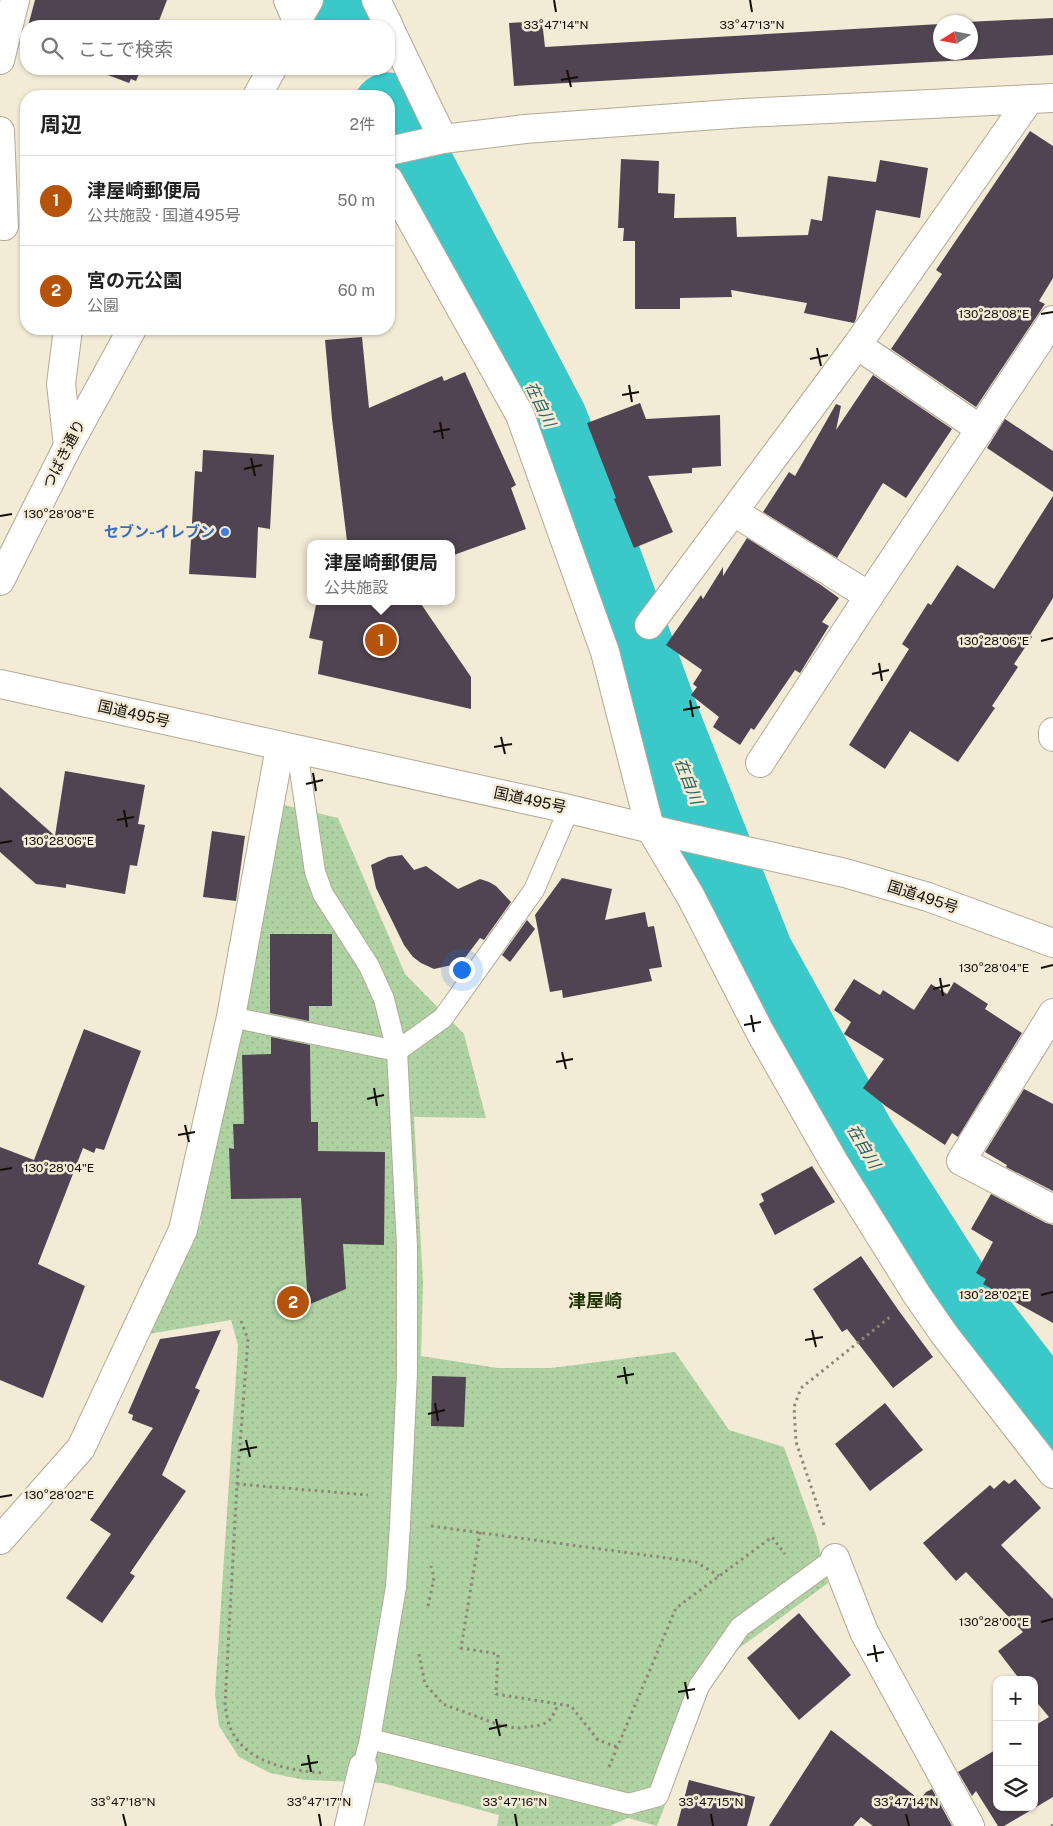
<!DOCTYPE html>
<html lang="ja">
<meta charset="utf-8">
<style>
body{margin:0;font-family:"Public Sans","Noto Sans JP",sans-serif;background:#f6f6f6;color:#222}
.controls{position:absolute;right:15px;bottom:15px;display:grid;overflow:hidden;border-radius:10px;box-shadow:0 1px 4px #0004}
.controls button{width:45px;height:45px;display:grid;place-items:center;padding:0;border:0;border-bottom:1px solid #e0e0e0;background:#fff;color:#222;font:25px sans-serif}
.compass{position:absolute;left:933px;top:15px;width:45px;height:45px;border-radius:50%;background:#fff;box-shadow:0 1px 4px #0004;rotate:259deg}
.you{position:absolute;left:461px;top:969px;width:18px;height:18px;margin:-12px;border:4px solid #fff;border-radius:50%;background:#1a73e8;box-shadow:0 0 0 8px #1a73e833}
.badge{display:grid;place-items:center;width:32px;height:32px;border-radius:50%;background:#b45309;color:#fff;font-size:16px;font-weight:700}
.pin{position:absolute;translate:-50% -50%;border:2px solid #fff;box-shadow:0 1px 5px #0006}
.popup{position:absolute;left:307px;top:540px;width:148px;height:65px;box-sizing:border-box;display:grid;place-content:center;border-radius:10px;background:#fff;filter:drop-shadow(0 1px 4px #0005);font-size:16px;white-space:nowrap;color:#767676}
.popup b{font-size:19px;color:#222}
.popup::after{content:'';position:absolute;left:50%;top:100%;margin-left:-10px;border:10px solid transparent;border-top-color:#fff}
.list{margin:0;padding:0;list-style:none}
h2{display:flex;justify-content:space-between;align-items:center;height:65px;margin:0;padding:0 20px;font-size:21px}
h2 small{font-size:16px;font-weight:400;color:#767676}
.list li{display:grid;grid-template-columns:32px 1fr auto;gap:15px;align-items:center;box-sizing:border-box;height:90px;padding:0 20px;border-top:1px solid #e0e0e0}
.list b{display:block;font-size:19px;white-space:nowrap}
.list p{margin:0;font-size:16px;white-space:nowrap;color:#767676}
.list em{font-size:16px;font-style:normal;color:#767676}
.icon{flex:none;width:28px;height:28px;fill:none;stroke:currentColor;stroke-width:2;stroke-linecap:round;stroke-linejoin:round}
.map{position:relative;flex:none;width:1053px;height:1826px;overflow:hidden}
.search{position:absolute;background:#fff;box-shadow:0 1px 4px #0004;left:20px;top:20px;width:375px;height:55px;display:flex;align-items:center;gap:12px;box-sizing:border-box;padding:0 18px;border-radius:20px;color:#767676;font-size:19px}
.panel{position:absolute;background:#fff;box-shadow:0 1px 4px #0004;left:20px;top:90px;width:375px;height:245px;border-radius:20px}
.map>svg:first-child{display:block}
</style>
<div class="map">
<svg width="1053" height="1826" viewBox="0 0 1053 1826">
<defs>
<pattern id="park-dots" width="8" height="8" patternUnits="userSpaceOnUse" patternTransform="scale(1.25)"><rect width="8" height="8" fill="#afd2a3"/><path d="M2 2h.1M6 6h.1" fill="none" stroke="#96b38b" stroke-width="1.8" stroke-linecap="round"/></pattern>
</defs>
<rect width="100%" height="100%" fill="#f4ebd6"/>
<path fill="url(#park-dots)" d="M284 805 338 818 405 974 464 1034 486 1118 414 1117 423 1283 421 1356 498 1368H551L675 1352 729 1430 784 1447 816 1535 828 1583 738 1649 709 1691 657 1826 628 1818 610 1826H497L499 1815 382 1783 305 1780 270 1773 239 1757 219 1726 215 1695 238 1345 231 1320 148 1334 201 1223 198 1195 218 1131Z"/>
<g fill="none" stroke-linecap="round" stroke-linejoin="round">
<g stroke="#3ac8c9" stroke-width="75">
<path d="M335 0 348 26"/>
<path d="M389 110 418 169 550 420 596 537 665 726 756 954 858 1138 957 1293 1053 1417"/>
</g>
</g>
<g fill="#514452">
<path d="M35 0H167L157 26H28Z"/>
<path d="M1053 18V55L514 86 509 23 542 21 545 47 940 24V52H970V22H966Z"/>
<path d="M92 69H141L136 81 131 79 129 83Z"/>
<path d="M1030 131 1053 146V278L1039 301 1045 304 976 407 891 349 942 274 936 270Z"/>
<path d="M621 159 659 161 658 193 675 194 674 218 736 217 737 237 808 235 811 219 822 221 828 176 876 182 880 160 928 168 920 218 876 210 856 319 854 323 804 313 807 303 731 290 732 297 680 298V309H635V241H623L624 228H618Z"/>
<path d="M362 337 369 408 442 376 444 381 465 372 516 485 511 488 526 529 451 556V544H368L347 541 332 419 325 340Z"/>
<path d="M873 375 952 429 906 498 883 483 837 558 763 512 789 472 795 476 836 404 841 406 836 430Z"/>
<path d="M640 403 646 419 720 415 721 466 692 468V473L648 476 673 532 634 548 614 499 616 498 587 423Z"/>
<path d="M1005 419 1053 451V492L987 448Z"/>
<path d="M203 450 274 455 270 529 258 527 256 578 189 574 195 471 202 472Z"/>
<path d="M1053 496V598L1030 635 1032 637 1014 664 1018 667 992 706 995 708 958 762 910 731 885 769 849 745 909 649 902 644 928 603 931 605 957 565 994 589Z"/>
<path d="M747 538 821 585 839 598 822 622 829 626 800 673 795 670 754 730 751 728 740 745 713 727 719 717 691 695 697 687 693 684 702 670 666 645 701 595 703 599 723 567V576Z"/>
<path d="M332 601H419L471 677V709L318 674 323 641 309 638 316 605H332Z"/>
<path d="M65 771 145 785 138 824 145 825 137 866 130 865 125 894 66 884V888L36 884 0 852V787L55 836Z"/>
<path d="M212 831 245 836 236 901 203 897Z"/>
<path d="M402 855 414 870 426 866 458 889 480 879 489 882 496 886 511 902 484 940 480 938 461 963 434 969 421 963 413 957 404 945 376 888 371 865 388 857Z"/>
<path d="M562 878 612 889 605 920 645 912 648 927 654 926 662 967 649 969 652 981 563 998 562 990 550 992 535 915Z"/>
<path d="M527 920 535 929 510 962 502 955Z"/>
<path d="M270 934H332V1006H309V1021L270 1013Z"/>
<path d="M854 979 880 995 883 990 914 1010 931 984 947 994 954 982 988 1004 985 1009 1022 1033 958 1137 952 1133 945 1145 887 1107 863 1088 884 1059 844 1034 851 1022 834 1010Z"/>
<path d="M84 1029 141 1051 104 1150 96 1148 94 1153 83 1148 38 1264 85 1286 43 1398 0 1380V1147L34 1160Z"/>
<path d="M271 1037 310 1045 311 1122H318V1151L385 1152 384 1245 343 1244 346 1289 308 1305 301 1198 231 1199 229 1148 234 1149 233 1124H244L242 1055 271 1054Z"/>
<path d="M1024 1089 1053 1104V1191L1006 1167 1007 1165 985 1152Z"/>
<path d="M812 1166 835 1202 775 1235 759 1204 764 1201 761 1194Z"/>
<path d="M991 1194 1046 1223 1053 1225V1323L983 1284 986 1279 976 1273 993 1242 971 1229Z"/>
<path d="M861 1256 899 1311 933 1357 893 1388 847 1329 842 1332 813 1289Z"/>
<path d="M221 1330 195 1388 200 1390 162 1475 186 1491 130 1573 135 1576 102 1623 66 1598 111 1534 90 1520 153 1428 132 1420 133 1415 128 1413 160 1339Z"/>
<path d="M432 1376 466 1377 464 1427 431 1426Z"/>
<path d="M885 1403 923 1450 870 1491 835 1444Z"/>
<path d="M1015 1479 1041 1508 1001 1545 1053 1599V1797L1004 1826H998L976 1791 972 1796 958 1772 997 1749V1807H1034V1726L1049 1717 1034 1699V1680H1020L998 1651 1023 1632 966 1572 956 1581 923 1543 990 1485 994 1489 1004 1480 1009 1484Z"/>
<path d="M799 1613 851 1675 799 1720 747 1658Z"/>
<path d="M831 1730 920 1800 926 1792 932 1789 952 1826H873L861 1817 853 1826H769Z"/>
<path d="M689 1780 755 1797 747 1826H677Z"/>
</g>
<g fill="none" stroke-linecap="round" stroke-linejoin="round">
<defs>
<g id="lane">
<path d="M297 750 315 872 323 894 369 966 384 999 397 1051 407 1246V1373L400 1525 396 1587 370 1739 363 1767"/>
<path d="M231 1017 397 1051 443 1018 534 890 569 809"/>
<path d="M370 1739 629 1804 658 1796 699 1686 740 1627 835 1558"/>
</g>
<g id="street">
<path d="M288 0 297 21"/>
<path d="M376 0 389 26"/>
<path d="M389 27 443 139"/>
<path d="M0 60 15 0"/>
<path d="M0 131 4 226"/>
<path d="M389 180 520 415 605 652 650 828 691 897 760 1032 834 1162 917 1295 944 1334 1053 1474"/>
<path d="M857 345 980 429"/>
<path d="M68 446 61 384 68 329"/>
<path d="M734 512 869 596"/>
<path d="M649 625 857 345 1029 100"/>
<path d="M1053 732V737"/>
<path d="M760 763 869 596 1053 320"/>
<path d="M1053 1013 961 1161 1053 1209"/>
<path d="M0 1540 81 1448 183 1230 231 1017 280 747"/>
<path d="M835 1558 864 1632 970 1826"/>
<path d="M349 1826 363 1767"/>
</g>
<g id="secondary">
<path d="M294 26 309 0"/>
<path d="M257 96 272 69"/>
<path d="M389 151 443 139 525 129 744 113 1053 98"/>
<path d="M0 581 68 446 132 329"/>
</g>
<path id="highway" d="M0 684 569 809 676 835 845 873 928 897 1053 943"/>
</defs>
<use href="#lane" stroke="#b2a995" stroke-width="22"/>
<use href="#street" stroke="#b2a995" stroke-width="30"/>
<use href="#secondary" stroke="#b2a995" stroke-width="30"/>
<use href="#highway" stroke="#b2a995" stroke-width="30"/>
<g stroke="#8d8778" stroke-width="3" stroke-dasharray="2.5 4" stroke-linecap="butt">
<path d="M241 1321 248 1339 237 1484 225 1704C226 1711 227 1720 230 1727 244 1763 291 1771 325 1773"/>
<path d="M237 1484 368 1495"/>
<path d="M824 1525 796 1442 794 1407 801 1388 890 1317"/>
<path d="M431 1526 696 1562 719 1576"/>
<path d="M480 1532 461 1648 498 1654 496 1694 571 1706 598 1740 617 1747"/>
<path d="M428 1606 434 1578 431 1566"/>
<path d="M419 1654 425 1684 443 1704 502 1726 518 1728 542 1725 551 1719 558 1705"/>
<path d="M609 1767 676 1608 772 1537 785 1554"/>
<path d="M1051 1826 1053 1825"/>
</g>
<use href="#lane" stroke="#fff" stroke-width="20"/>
<use href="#street" stroke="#fff" stroke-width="28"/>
<use href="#secondary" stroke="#fff" stroke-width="28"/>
<use href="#highway" stroke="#fff" stroke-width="28"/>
</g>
<path fill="none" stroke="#120f08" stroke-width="2" d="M554 0 556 12M750 0 752 12M567 70 571 87M561 80 578 77M1041 314 1053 312M817 348 821 366M810 359 828 355M629 385 632 402M622 395 639 392M440 422 443 439M433 432 450 429M251 458 255 476M244 469 262 465M0 516 12 514M1041 641 1053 638M879 663 882 681M872 674 889 670M690 700 693 717M683 710 700 707M501 737 505 754M494 747 512 744M313 773 316 791M306 784 323 780M124 810 127 827M117 820 134 817M0 843 12 841M1041 968 1053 965M940 978 943 996M933 989 950 985M751 1015 754 1032M744 1025 761 1022M562 1052 566 1069M556 1062 573 1059M374 1088 377 1106M367 1099 384 1095M185 1125 189 1142M178 1135 195 1132M0 1170 12 1168M1041 1295 1053 1292M812 1330 816 1347M805 1340 823 1337M624 1367 627 1384M617 1377 634 1374M435 1403 438 1421M428 1414 445 1410M246 1440 250 1457M240 1450 257 1447M0 1497 12 1495M1041 1622 1053 1619M874 1645 877 1662M867 1655 884 1652M685 1682 688 1699M678 1692 695 1689M496 1719 500 1736M489 1729 507 1725M308 1755 311 1772M301 1765 318 1762M123 1814 126 1826M319 1814 321 1826M515 1814 517 1826M711 1814 713 1826M906 1814 909 1826"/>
<circle fill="#3f7fe0" stroke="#f4ebd6" stroke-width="2" cx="225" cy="532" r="5"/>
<g text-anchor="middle" stroke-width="5" stroke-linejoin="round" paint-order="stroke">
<g font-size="15" fill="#120f08" stroke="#f4ebd6">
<text transform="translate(64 454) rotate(-63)" y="5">つばき通り</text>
<text transform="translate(134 714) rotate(13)" y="5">国道495号</text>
<text transform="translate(530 800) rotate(12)" y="5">国道495号</text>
<text transform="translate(923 897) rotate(18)" y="5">国道495号</text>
</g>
<g font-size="15" font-weight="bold" fill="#366cbe" stroke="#f4ebd6" text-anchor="end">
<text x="215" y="537">セブン-イレブン</text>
</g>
<g font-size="16" font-style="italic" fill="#2a6262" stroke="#f4ebd6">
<text transform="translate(541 404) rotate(64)" y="6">在自川</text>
<text transform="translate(689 781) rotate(69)" y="6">在自川</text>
<text transform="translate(864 1146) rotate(59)" y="6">在自川</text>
</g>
<g font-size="18" font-weight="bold" fill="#1f3200" stroke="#f4ebd6">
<text x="595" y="1307">津屋崎</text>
</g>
</g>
<g font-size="12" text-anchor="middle" fill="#120f08" stroke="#f4ebd6" stroke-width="5" stroke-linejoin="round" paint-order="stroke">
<text x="556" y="29">33°47'14"N</text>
<text x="752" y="29">33°47'13"N</text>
<text x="994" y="318">130°28'08"E</text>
<text x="59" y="518">130°28'08"E</text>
<text x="994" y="645">130°28'06"E</text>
<text x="59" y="845">130°28'06"E</text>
<text x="994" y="972">130°28'04"E</text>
<text x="59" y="1172">130°28'04"E</text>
<text x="994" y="1299">130°28'02"E</text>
<text x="59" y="1499">130°28'02"E</text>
<text x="994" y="1626">130°28'00"E</text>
<text x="123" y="1806">33°47'18"N</text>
<text x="319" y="1806">33°47'17"N</text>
<text x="515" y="1806">33°47'16"N</text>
<text x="711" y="1806">33°47'15"N</text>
<text x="906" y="1806">33°47'14"N</text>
</g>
</svg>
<div class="controls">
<button>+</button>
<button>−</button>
<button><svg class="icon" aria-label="layers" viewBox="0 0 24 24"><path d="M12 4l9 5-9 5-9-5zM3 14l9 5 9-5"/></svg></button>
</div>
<svg class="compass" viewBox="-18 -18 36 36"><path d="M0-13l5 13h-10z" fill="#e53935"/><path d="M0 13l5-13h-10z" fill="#767676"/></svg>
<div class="you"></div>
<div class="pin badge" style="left:381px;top:640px">1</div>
<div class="popup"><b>津屋崎郵便局</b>公共施設</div>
<div class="pin badge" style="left:293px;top:1302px">2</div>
<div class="search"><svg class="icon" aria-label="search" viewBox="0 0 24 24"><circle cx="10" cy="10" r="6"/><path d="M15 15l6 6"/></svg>ここで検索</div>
<section class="panel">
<h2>周辺<small>2件</small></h2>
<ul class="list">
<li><span class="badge">1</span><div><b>津屋崎郵便局</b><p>公共施設 · 国道495号</p></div><em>50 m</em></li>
<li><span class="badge">2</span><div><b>宮の元公園</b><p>公園</p></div><em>60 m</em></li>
</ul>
</section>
</div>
